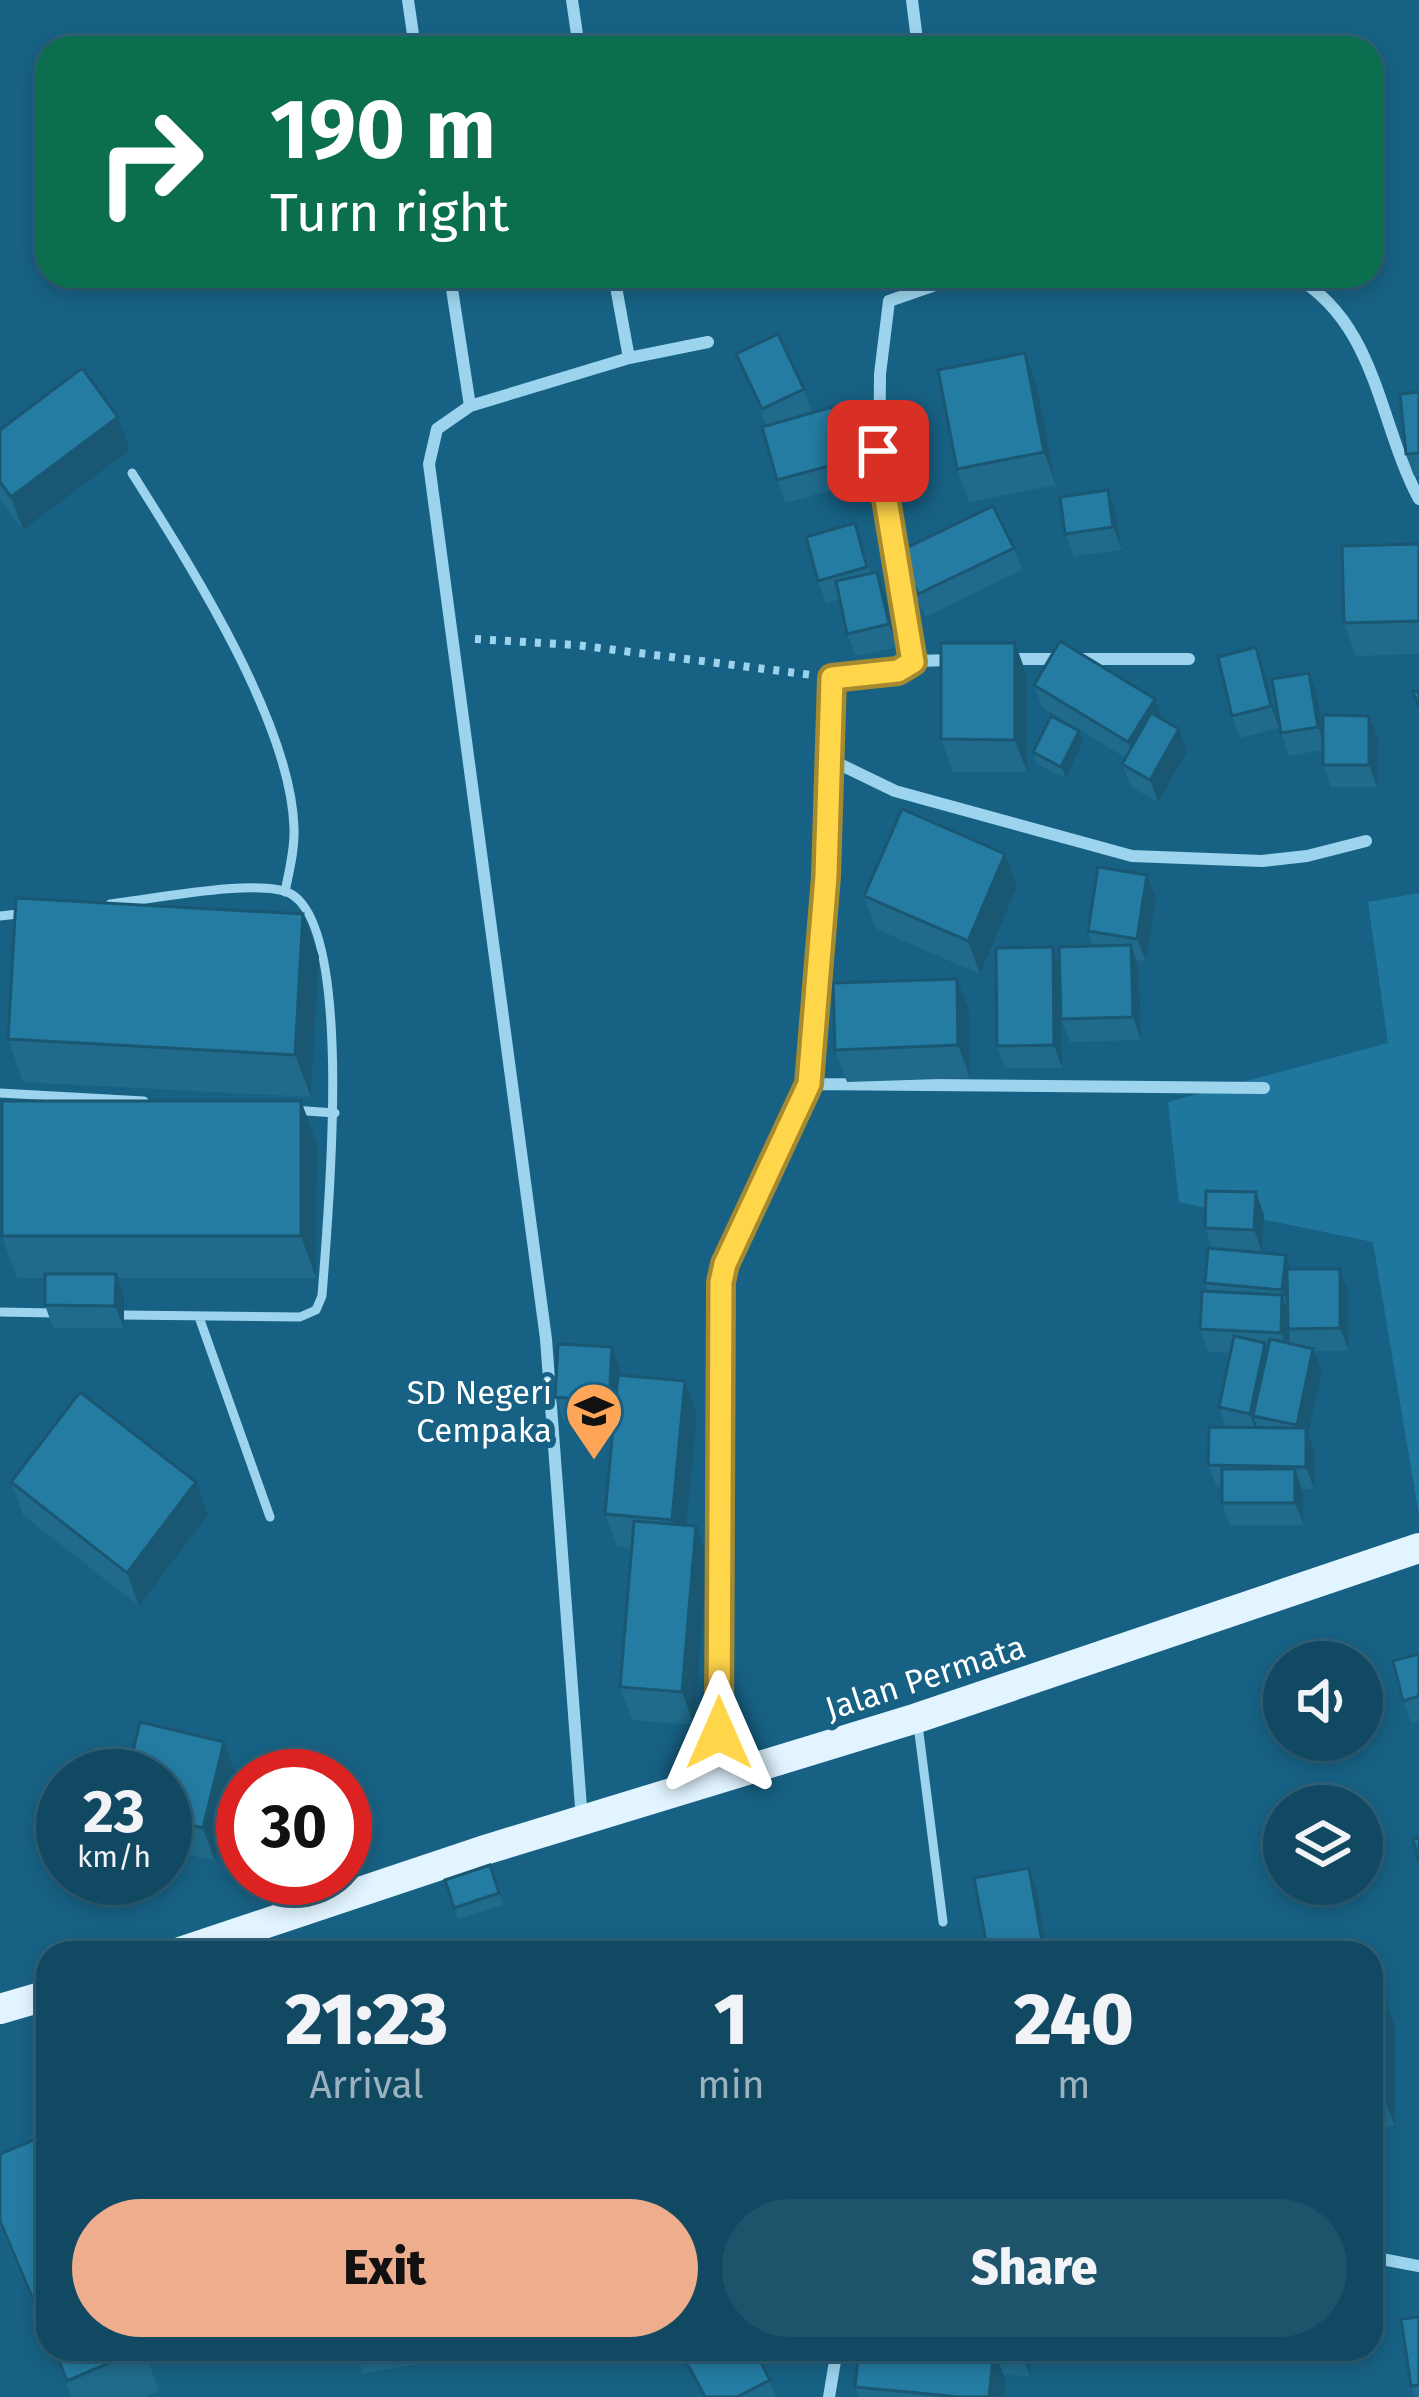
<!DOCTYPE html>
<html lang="en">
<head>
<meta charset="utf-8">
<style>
	body { margin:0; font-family:"Fira Sans",sans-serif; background:#1e536c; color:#f1f3f6; height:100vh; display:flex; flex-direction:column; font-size:45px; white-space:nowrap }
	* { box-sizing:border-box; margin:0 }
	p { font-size:39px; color:#9cb2be }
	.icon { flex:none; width:66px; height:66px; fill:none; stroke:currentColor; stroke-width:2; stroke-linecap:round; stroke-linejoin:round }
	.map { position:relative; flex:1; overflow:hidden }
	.drawer { position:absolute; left:36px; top:1941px; width:1347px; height:420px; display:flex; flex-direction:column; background:#114963; border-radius:36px; box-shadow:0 6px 18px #0003,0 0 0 3px #306178 }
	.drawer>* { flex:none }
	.hud { position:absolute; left:36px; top:36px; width:1347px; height:252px; border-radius:36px; box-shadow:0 6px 18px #0003,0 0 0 3px #306178; background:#0b6e4f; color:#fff; overflow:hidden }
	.buttons { position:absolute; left:1263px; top:1641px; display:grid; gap:24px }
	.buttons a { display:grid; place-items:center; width:120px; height:120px; border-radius:50%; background:#114963; box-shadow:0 6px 18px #0003,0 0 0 3px #306178; font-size:60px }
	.speed { position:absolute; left:36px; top:1749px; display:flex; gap:24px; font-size:60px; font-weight:700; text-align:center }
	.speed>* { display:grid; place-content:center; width:156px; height:156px; border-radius:50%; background:#114963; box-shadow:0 6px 18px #0003,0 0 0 3px #306178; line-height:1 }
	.speed small { font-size:30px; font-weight:400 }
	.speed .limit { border:18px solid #d22; background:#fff; color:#111 }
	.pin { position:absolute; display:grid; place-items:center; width:102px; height:102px; color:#fff; margin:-51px; border-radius:24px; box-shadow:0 6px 18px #0006 }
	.me { position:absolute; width:132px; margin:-66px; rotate:0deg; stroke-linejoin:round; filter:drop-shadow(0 0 9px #0008) }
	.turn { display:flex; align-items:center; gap:42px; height:252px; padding:0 36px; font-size:54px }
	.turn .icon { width:156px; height:156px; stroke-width:2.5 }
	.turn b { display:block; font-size:84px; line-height:102px }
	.eta { display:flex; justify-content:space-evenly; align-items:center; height:204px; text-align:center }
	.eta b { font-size:72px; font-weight:800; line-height:84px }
	.cta { display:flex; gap:24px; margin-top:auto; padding:24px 36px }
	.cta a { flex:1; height:138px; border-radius:72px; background:#eead8d; color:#111; font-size:48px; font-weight:800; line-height:138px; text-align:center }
	.cta a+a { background:#1e536c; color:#f1f3f6 }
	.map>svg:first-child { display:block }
</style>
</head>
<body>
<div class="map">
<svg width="1419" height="2397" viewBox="0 0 1419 2397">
	<rect width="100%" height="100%" fill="#176184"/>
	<path fill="#20779e" d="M1419 893V1515L1373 1242 1179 1202 1168 1102 1388 1043 1368 902Z"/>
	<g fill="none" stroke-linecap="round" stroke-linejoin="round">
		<path stroke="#9cd4ed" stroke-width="8" stroke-dasharray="6 9" stroke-linecap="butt" d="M475 639 576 645 812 675"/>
		<path stroke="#9cd4ed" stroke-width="9" d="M132 473C188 562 291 722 294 828 295 849 289 871 285 892
			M110 904C149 900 260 877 291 894 356 931 327 1226 322 1296L316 1310 300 1317 123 1315
			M0 916 27 913
			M0 1093 144 1101
			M293 1110 335 1113
			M0 1312 53 1313
			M199 1317 270 1517
			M918 1725 943 1922"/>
		<path stroke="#9cd4ed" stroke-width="12" d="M408 0 415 48
			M572 0 579 48
			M912 0 918 48
			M450 276 470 406
			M1294 276C1377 323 1378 422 1419 499
			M629 358 708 342
			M1004 659H1189
			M913 661 954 660
			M829 759 895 791 1132 856 1262 861 1307 856 1366 841
			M809 1084 1264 1088
			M719 1775 721 1283 725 1264 809 1084 826 876 832 678 899 671 913 661 879 476 880 374 889 301 961 276
			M582 1821 546 1339 429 464 437 429 470 406 629 358 614 276
			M1371 2257 1419 2266
			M829 2397 837 2349"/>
		<path stroke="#e1f4ff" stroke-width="30" d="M177 1953 488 1849 917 1718 1419 1548
			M0 2009 48 1995"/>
	</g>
	<path fill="#206b8c" d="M736 354 804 389 812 412 804 415 832 407 855 484 785 503 777 480 767 426Z
		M1037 386 1056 485 969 502 957 469Z
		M1419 392V476H1414L1406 454Z
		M118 417 130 450 23 530 0 499V430Z
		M1108 490 1116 513 1122 550 1074 556 1065 534Z
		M1419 544V654L1356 656 1344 623Z
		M863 545 871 573 877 572 885 594 897 647 856 656 847 634 840 599 826 603 818 581Z
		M1014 548 1022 570 926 617 906 575 898 552Z
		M1015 643 1027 676V772H953L941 739Z
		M1256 647 1264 670 1279 728 1240 738 1232 716Z
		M1034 685 1162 720 1187 752 1158 802 1131 787 1122 764 1126 758 1042 707Z
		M1317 695 1323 731 1369 716 1378 738 1377 787H1331L1323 765V750L1289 756 1281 733Z
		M1083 742 1066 778 1037 764 1033 752Z
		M1005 854 1017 887 980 974 876 929 864 896Z
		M1147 875 1156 898 1146 961 1137 960 1139 968 1141 1040 1070 1042 1062 1021V1068H1005L997 1046 1060 964 1093 946 1088 931Z
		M319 956 311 1097 23 1082 8 1039Z
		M969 1011 970 1078 847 1082 835 1050Z
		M301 1101 317 1144 316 1278H117L124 1297V1328H53L45 1305V1278H17L2 1236Z
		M1256 1192 1264 1215 1262 1252 1291 1269 1348 1291 1349 1351H1314L1322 1371 1308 1434 1315 1451 1314 1489H1303L1304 1525H1230L1222 1503V1487H1217L1208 1465 1226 1427 1219 1407 1230 1353 1208 1352 1200 1329 1208 1291 1205 1283 1212 1248 1205 1228Z
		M612 1347 621 1370 620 1375 685 1381 697 1414 687 1525 708 1559 694 1725 632 1720 620 1687 632 1548 617 1547 605 1514 614 1423 563 1420 555 1397Z
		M11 1482 208 1515 139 1606 23 1515Z
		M1419 1654V1721L1411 1723 1403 1701Z
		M236 1775 215 1861 165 1849V1776Z
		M490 1865 503 1905 458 1919 445 1880Z
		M974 1878 1037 1890 1048 1953H988Z
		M1371 2003H1386L1395 2025V2126H1371Z
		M48 2134V2341L0 2226V2154Z
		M1419 2317V2397H1415L1411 2386Z
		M51 2349H144L159 2391 144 2397H72Z
		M354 2349H415L418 2364 363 2374Z
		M714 2349H784L783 2356 756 2354 776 2397H702L687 2363Z
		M859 2349H1032L1030 2376 1003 2375 1006 2382 1004 2397H859L855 2387Z"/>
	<path fill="#1a5772" d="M1025 353 1037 386 1056 485 1044 452Z
		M832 407 840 430 855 484 847 461Z
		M118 417 130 450 23 530 11 497Z
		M1108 490 1116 513 1122 550 1113 527Z
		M877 572 885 594 897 647 889 624Z
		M1015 643 1027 676V772L1015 740Z
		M1256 647 1264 670 1279 728 1271 706Z
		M1309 673 1317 695 1326 749 1318 727Z
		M1155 699 1163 722 1136 765 1128 742Z
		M1369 716 1378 738 1377 787 1369 765Z
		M1179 729 1187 752 1158 802 1150 780Z
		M1079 731 1083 742 1066 778 1061 767Z
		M1005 854 1017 887 980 974 968 941Z
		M1147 875 1156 898 1146 961 1137 939Z
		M303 914 319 956 311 1097 295 1055Z
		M1131 945 1139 968 1141 1040 1133 1017Z
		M1053 947 1061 970 1062 1068 1054 1045Z
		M957 979 969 1011 970 1078 958 1045Z
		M301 1101 317 1144 316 1278 301 1236Z
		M1256 1192 1264 1215 1262 1252 1254 1230Z
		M1286 1255 1294 1277 1291 1312 1282 1290Z
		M1340 1269 1348 1291 1349 1351 1340 1328Z
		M116 1274 124 1297V1328L115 1306Z
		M1282 1295 1290 1317 1288 1329 1290 1333 1289 1356 1281 1333Z
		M1265 1343 1273 1366 1253 1416 1259 1431 1258 1436 1250 1414Z
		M612 1347 621 1370 617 1423 609 1401Z
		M1313 1349 1322 1371 1308 1434 1315 1451 1314 1489 1306 1467 1305 1448 1297 1425Z
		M685 1381 697 1414 684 1553 672 1520Z
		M1295 1469 1303 1492 1304 1525 1295 1503Z
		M196 1482 208 1515 139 1606 127 1573Z
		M696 1526 708 1559 694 1725 682 1692Z
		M224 1742 236 1775 215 1861 203 1828Z
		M1029 1868 1037 1890 1048 1953H1046L1042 1942Z
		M1386 2003 1395 2025V2126L1386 2104Z
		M994 2349 1006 2382 1004 2397H989Z
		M1022 2349H1032L1030 2376 1022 2354Z"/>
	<path fill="#257ca3" stroke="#1a5772" stroke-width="3" d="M778 334 804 389 762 409 736 354Z
		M1025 353 1044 452 957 469 938 370Z
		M82 368 118 417 11 497 0 482V430Z
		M1419 392V453L1406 454 1400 394Z
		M832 407 847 461 777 480 762 427Z
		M1108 490 1113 527 1065 534 1060 497Z
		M993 506 1014 548 918 594 898 552Z
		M855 523 867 567 818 581 806 537Z
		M1419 544V621L1344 623 1342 546Z
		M877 572 889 624 847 634 836 581Z
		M1060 641 1155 699 1128 742 1034 685Z
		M941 643H1015V740L941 739Z
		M1256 647 1271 706 1232 716 1218 657Z
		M1309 673 1318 727 1281 733 1272 679Z
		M1419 690V707L1413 692Z
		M1151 713 1179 729 1150 780 1122 764Z
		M1323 715 1369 716V765H1323Z
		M1051 716 1079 731 1061 767 1033 752Z
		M902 809 1005 854 968 941 864 896Z
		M1098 867 1147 875 1137 939 1088 931Z
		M16 898 303 914 295 1055 8 1039Z
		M1131 945 1133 1017 1061 1019 1059 947Z
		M1053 947 1054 1045 997 1046 996 948Z
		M957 979 958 1045 835 1050 833 983Z
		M2 1101H301V1236H2Z
		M1206 1191 1256 1192 1254 1230 1205 1228Z
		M1208 1248 1286 1255 1282 1290 1205 1283Z
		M1287 1269H1340V1328L1288 1329Z
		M45 1274H116L115 1306 45 1305Z
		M1202 1291 1282 1295 1281 1333 1200 1329Z
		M1234 1336 1265 1343 1250 1414 1219 1407Z
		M1270 1339 1313 1349 1297 1425 1253 1416Z
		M558 1344 612 1347 609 1401 555 1397Z
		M618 1375 685 1381 672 1520 605 1514Z
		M80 1392 196 1482 127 1573 11 1482Z
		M1209 1427 1306 1428V1467L1208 1465Z
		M1222 1469H1295V1503H1222Z
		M634 1521 696 1526 682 1692 620 1687Z
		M1419 1654V1696L1403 1701 1393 1661Z
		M140 1722 224 1742 203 1828 165 1819V1776H127Z
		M1419 1837V1862L1413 1839Z
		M490 1865 499 1893 454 1908 445 1880Z
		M1029 1868 1042 1942 988 1952 974 1878Z
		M1371 2003H1386V2104H1371Z
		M48 2134V2335L0 2221V2154Z
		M1419 2317V2385L1411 2386 1401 2319Z
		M54 2349H142L67 2381Z
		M713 2349H754L770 2380 737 2397H705L687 2363Z
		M859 2349H994L989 2397H960L855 2387Z
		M994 2349H1022V2354L993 2352Z"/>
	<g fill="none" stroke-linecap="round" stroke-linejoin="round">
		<defs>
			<path id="route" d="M719 1733 721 1282 725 1264 809 1084 826 876 832 678 898 671 913 662 878 451"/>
		</defs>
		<use href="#route" stroke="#a68a30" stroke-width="30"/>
		<use href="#route" stroke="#ffd54a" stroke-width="21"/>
	</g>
	<defs>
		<symbol id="school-pin" viewBox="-11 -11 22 30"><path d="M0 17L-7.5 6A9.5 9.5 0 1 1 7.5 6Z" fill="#ffa557" stroke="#176184"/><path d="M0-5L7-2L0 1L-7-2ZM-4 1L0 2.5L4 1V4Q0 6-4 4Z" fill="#111"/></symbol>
	</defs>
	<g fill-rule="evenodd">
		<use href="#school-pin" x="561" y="1378" width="66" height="90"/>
	</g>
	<g text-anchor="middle" stroke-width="12" stroke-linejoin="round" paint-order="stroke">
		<g font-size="33" fill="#fff" stroke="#176184" text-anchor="end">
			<text x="552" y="1404">SD Negeri<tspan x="552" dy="38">Cempaka</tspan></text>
		</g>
		<g font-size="33" fill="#fff" stroke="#176184">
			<text transform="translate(925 1677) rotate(-18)" y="12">Jalan Permata</text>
		</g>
	</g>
</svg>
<div class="buttons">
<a><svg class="icon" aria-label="sound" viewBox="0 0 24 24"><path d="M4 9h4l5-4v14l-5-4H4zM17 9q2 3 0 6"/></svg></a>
<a><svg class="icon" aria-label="layers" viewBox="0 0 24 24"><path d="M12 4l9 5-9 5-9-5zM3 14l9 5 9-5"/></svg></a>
</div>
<div class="speed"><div>23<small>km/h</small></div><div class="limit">30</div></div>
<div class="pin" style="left:878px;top:451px;background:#d93025"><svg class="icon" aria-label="arrive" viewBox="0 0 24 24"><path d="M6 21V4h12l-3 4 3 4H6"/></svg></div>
<svg class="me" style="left:719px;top:1733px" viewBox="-20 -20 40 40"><path d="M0-17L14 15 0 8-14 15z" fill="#ffd54a" stroke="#fff" stroke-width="4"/></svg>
<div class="hud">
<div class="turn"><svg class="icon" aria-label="right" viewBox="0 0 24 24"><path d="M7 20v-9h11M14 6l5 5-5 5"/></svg><div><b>190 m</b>Turn right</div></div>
</div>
<section class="drawer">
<div class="eta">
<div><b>21:23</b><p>Arrival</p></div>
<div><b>1</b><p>min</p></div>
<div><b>240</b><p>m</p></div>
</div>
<div class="cta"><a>Exit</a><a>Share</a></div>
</section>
</div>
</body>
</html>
